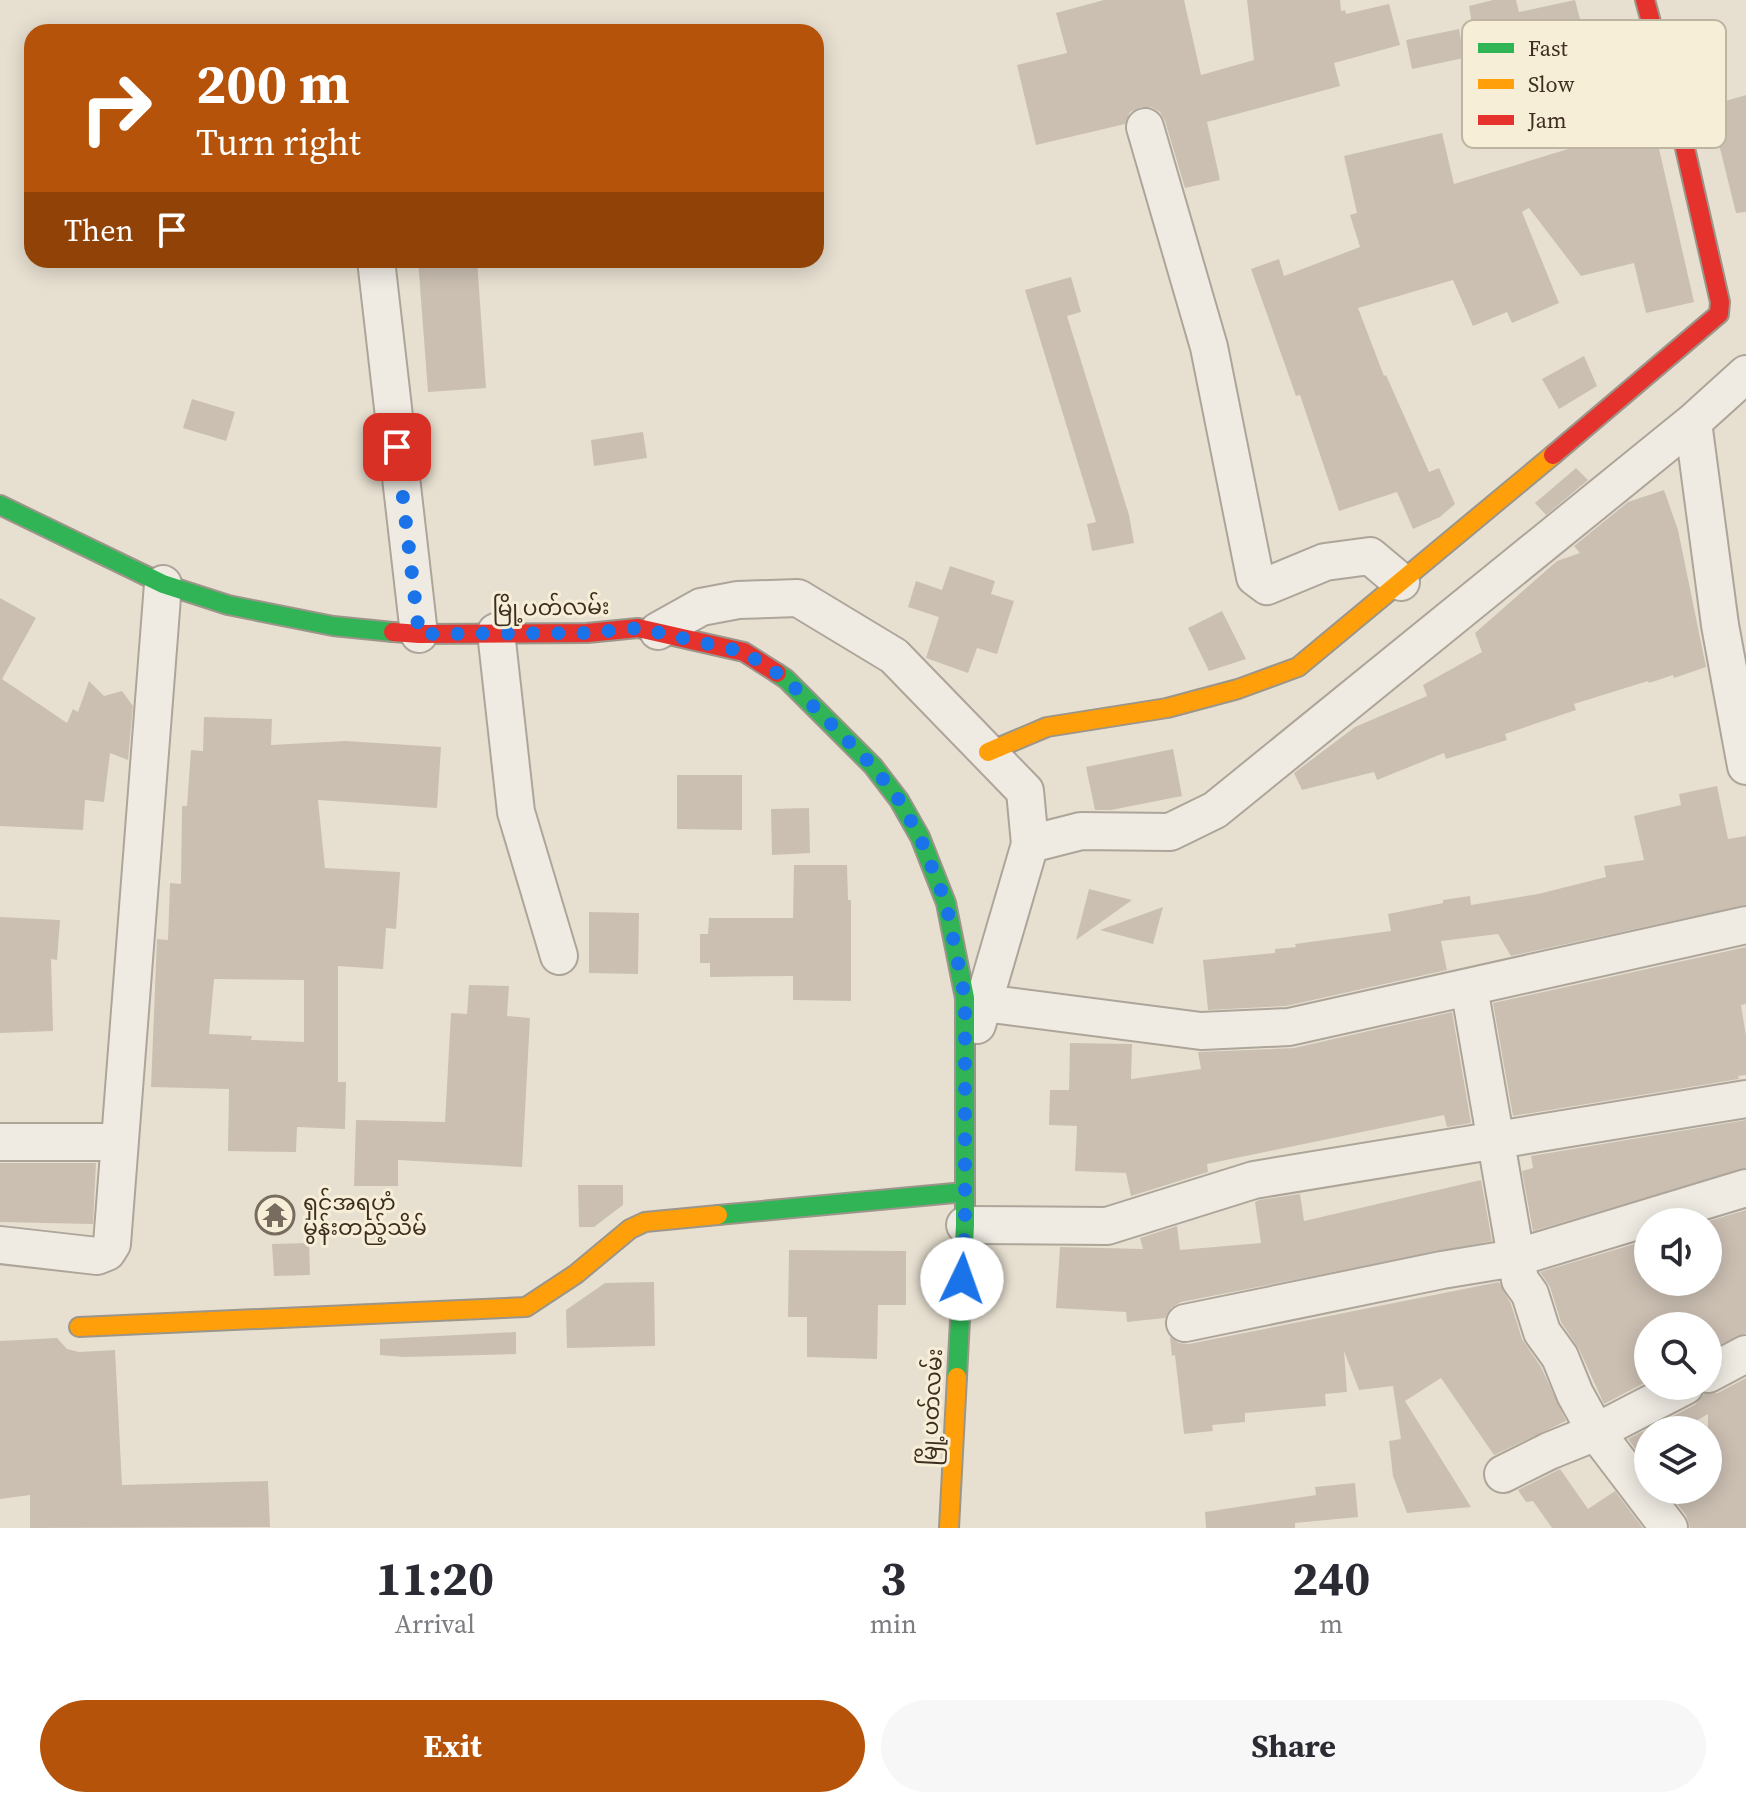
<!DOCTYPE html>
<html lang="en">
<head>
<meta charset="utf-8">
<style>
	body { margin:0; font-family:"Source Serif 4","Noto Sans Myanmar",serif; background:#f7f7f7; color:#2b2b33; height:100vh; display:flex; flex-direction:column; font-size:30px; white-space:nowrap }
	* { box-sizing:border-box; margin:0 }
	p { font-size:26px; color:#7c7c81 }
	.icon { flex:none; width:44px; height:44px; fill:none; stroke:currentColor; stroke-width:2; stroke-linecap:round; stroke-linejoin:round }
	.map { position:relative; height:1528px; overflow:hidden }
	.details { display:flex; flex-direction:column; background:#fff; flex:1 }
	.details>* { flex:none }
	.banner { position:absolute; left:24px; top:24px; width:800px; height:244px; border-radius:24px; box-shadow:0 4px 20px #0003; background:#b45309; color:#fff; overflow:hidden }
	.buttons { position:absolute; left:1634px; top:1208px; display:grid; gap:16px }
	.buttons a { display:grid; place-items:center; width:88px; height:88px; border-radius:50%; background:#fff; box-shadow:0 4px 20px #0003; font-size:40px }
	.pin { position:absolute; display:grid; place-items:center; width:68px; height:68px; color:#fff; margin:-34px; border-radius:16px; box-shadow:0 4px 12px #0006 }
	.me { position:absolute; width:88px; margin:-44px; rotate:3deg; stroke-linejoin:round; filter:drop-shadow(0 0 6px #0008) }
	.turn { display:flex; align-items:center; gap:28px; height:168px; padding:0 40px; font-size:36px }
	.turn .icon { width:104px; height:104px; stroke-width:2.5 }
	.turn b { display:block; font-size:56px; line-height:68px }
	.then { display:flex; align-items:center; height:76px; padding:0 40px; background:#0003; gap:16px; font-size:30px }
	.eta { display:flex; justify-content:space-evenly; align-items:center; height:136px; text-align:center }
	.eta b { font-size:48px; font-weight:700; line-height:56px }
	.button { display:flex; gap:16px; margin-top:auto; padding:16px 40px }
	.button a { flex:1; height:92px; border-radius:48px; background:#b45309; color:#fff; font-size:32px; font-weight:700; line-height:92px; text-align:center }
	.button a+a { background:#f7f7f7; color:#2b2b33 }
	.map>svg:first-child { display:block }
</style>
</head>
<body>
<div class="map">
<svg width="1746" height="1528" viewBox="0 0 1746 1528">
	<rect width="100%" height="100%" fill="#e7e0d1"/>
	<path fill="#cbbfb2" fill-rule="evenodd" d="M1104 0H1184L1201 75 1254 60 1247 0H1340L1341 11 1345 10 1346 14 1389 4 1400 45 1334 63 1340 86 1207 122 1220 180 1185 188 1165 121 1160 112 1151 107H1140L1130 112 1125 124 1036 145 1017 65 1067 53 1056 13Z
		M1493 0H1516L1519 12 1575 0 1585 38 1615 34 1623 93 1544 103 1536 35 1476 48 1469 6Z
		M1459 29 1464 58 1412 69 1406 40Z
		M1746 95V212L1736 213 1711 112 1714 111 1712 105Z
		M1627 131 1628 139 1655 131 1694 302 1646 313 1634 263 1581 276 1529 208 1522 212 1559 303 1512 323 1507 312 1473 326 1453 280 1358 308 1384 376 1386 375 1429 472 1439 468 1455 504 1440 517 1413 529 1397 492 1339 511 1300 395 1296 396 1251 269 1279 259 1284 276 1360 247 1350 215 1357 213 1344 156 1442 133 1454 184Z
		M418 260H477L486 388 428 392Z
		M1071 277 1081 312 1067 316 1129 515 1134 543 1092 551 1087 524 1096 522 1025 290Z
		M1584 356 1597 386 1559 409 1542 379Z
		M192 399 235 412 226 441 183 428Z
		M643 432 647 458 594 466 591 440Z
		M1576 468 1588 480 1546 515 1535 503Z
		M1664 490 1678 530 1706 667 1674 678 1673 675 1649 683 1648 681 1574 704 1576 710 1505 734 1507 740 1446 759 1444 753 1377 780 1374 772 1302 790 1294 773 1355 727 1427 696 1423 685 1482 652 1475 633 1557 561 1580 553 1574 546 1628 502Z
		M950 566 995 581 991 594 1014 601 997 654 977 648 968 673 926 658 939 617 908 607 916 581 942 590Z
		M0 598 36 618 2 679 67 723 73 709 78 712 89 681 104 696 122 691 133 706 128 760 110 753 104 802 85 800 83 830 0 826Z
		M1222 611 1246 659 1209 671 1188 628Z
		M204 717 272 719 271 745 345 741 441 747 437 808 318 800 325 868 400 872 396 929 386 928 383 969 338 966V1082H346L345 1129 297 1127 296 1152 228 1151 229 1089 151 1087 157 939 168 940 170 883 181 884 182 806H187L191 750 203 751ZM214 979 304 980V1042L251 1040 252 1036 209 1034Z
		M1173 749 1182 796 1111 810H1095L1086 767Z
		M677 775H742V830L677 829Z
		M1717 786 1728 839 1746 836V905L1511 956 1498 934 1441 941 1447 970 1286 1006 1208 1010 1203 960 1275 953V949L1296 947 1295 944 1391 931 1388 914 1443 903V900L1470 896 1471 905 1538 894 1606 877 1604 866 1644 860 1634 816 1681 805 1679 794Z
		M809 808 810 853 772 855 771 809Z
		M794 865H847L848 900H851V1001L793 1000V976L710 977V963H700V934H708L709 918H793Z
		M1089 889 1132 900 1076 940Z
		M1163 907 1153 944 1100 930Z
		M589 912 639 913 638 974 589 973Z
		M0 917 60 920 57 960 51 959 53 1031 0 1033Z
		M1746 947V1004L1741 1005 1746 1036V1075L1738 1076 1739 1079 1513 1116 1493 1003Z
		M469 985 509 986 507 1016 530 1018 522 1167 398 1160V1186H354L356 1120 445 1122 451 1013 467 1014Z
		M1452 1012 1471 1123 1447 1127 1444 1115 1207 1164 1208 1172 1131 1196 1126 1173 1075 1171 1077 1126 1049 1125 1050 1090H1069L1070 1043 1132 1044 1131 1079 1201 1069 1198 1052 1294 1048Z
		M1746 1120V1168L1533 1231 1522 1171 1533 1168 1531 1156Z
		M0 1163H96L93 1224 0 1222Z
		M1481 1180 1492 1241 1181 1302 1171 1308 1165 1318 1127 1322 1126 1312 1056 1308 1060 1247 1143 1249 1140 1238 1177 1226 1180 1250 1261 1243 1255 1202 1259 1200 1300 1194 1304 1221Z
		M578 1185H623V1205L594 1227H579Z
		M1746 1210V1333L1708 1350V1326H1648V1381L1604 1404 1579 1349 1561 1322 1550 1287 1540 1272 1648 1240V1282H1708L1706 1222Z
		M309 1243 310 1275 274 1276 272 1244Z
		M789 1250 906 1251V1305H878L877 1359 807 1357V1317H788Z
		M654 1282 655 1346 567 1348 566 1310 605 1283Z
		M1499 1282 1511 1304 1522 1339 1541 1367 1566 1421 1494 1455 1441 1378 1405 1401 1471 1507 1407 1513 1393 1476 1389 1441 1401 1439 1393 1386 1359 1390 1344 1351 1347 1392 1325 1394 1326 1406 1245 1413V1422L1212 1425 1213 1431 1184 1434 1175 1355 1172 1356 1170 1337 1179 1343 1189 1344Z
		M516 1332V1354L404 1357 380 1355V1339Z
		M57 1338 67 1349 79 1352 115 1350 122 1485 268 1481 270 1527 30 1528V1495L0 1499V1341Z
		M1746 1378V1528H1690L1686 1515 1666 1490H1708V1414L1680 1430H1648V1466L1628 1439 1695 1405 1704 1394 1718 1393Z
		M1560 1469 1588 1509 1615 1491 1643 1528H1552L1533 1501 1526 1502 1518 1490Z
		M1355 1483 1358 1517 1295 1523V1528H1206L1205 1512 1316 1495 1315 1487Z"/>
	<g fill="none" stroke-linecap="round" stroke-linejoin="round">
		<defs>
			<path id="street" d="M1145 127 1209 347 1255 577 1267 586 1325 562 1370 556 1401 582
				M376 260 419 634
				M1693 422 1720 625 1746 766
				M658 631 701 607 738 600 798 598 894 656 1025 791 1030 844 977 1025
				M496 632 516 812 559 956
				M1030 844 1081 831 1170 832 1215 810 1693 422 1746 374
				M1469 987 1520 1280 1530 1294 1542 1332 1560 1357 1575 1394 1596 1432 1669 1528
				M984 1003 1201 1031 1289 1027 1746 925
				M0 1142H119
				M965 1225 1107 1226 1254 1180 1746 1099
				M0 1245 97 1256 107 1252 112 1244 163 584
				M1185 1323 1442 1270 1515 1258 1746 1188
				M1708 1374 1746 1354
				M1503 1474 1549 1451 1596 1432 1685 1386"/>
			<path id="fast" d="M0 505 163 584 228 605 333 626 393 632
				M777 673 786 679 873 766 899 800 920 837 946 903 965 998V1225L957 1377
				M718 1215 965 1192"/>
			<path id="slow" d="M988 752 1047 727 1167 708 1238 689 1298 667 1553 455
				M79 1327 526 1307 576 1274 630 1229 645 1222 718 1215
				M949 1528 957 1377"/>
			<path id="jam" d="M1553 455 1719 314 1720 302 1685 148 1645 0
				M393 632 419 634 587 633 638 628 744 652 777 673"/>
		</defs>
		<use href="#street" stroke="#ada599" stroke-width="40"/>
		<use href="#fast" stroke="#9c958a" stroke-width="22"/>
		<use href="#slow" stroke="#9c958a" stroke-width="22"/>
		<use href="#jam" stroke="#9c958a" stroke-width="22"/>
		<use href="#street" stroke="#efebe3" stroke-width="36"/>
		<use href="#fast" stroke="#30b455" stroke-width="18"/>
		<use href="#slow" stroke="#ff9f0a" stroke-width="18"/>
		<use href="#jam" stroke="#e5322d" stroke-width="18"/>
	</g>
	<g fill="none" stroke-linecap="round" stroke-linejoin="round">
		<path stroke="#1a73e8" stroke-width="14" stroke-dasharray="0 25.2" d="M397 447 419 634 587 633 638 628 744 652 786 679 873 766 899 800 920 837 946 903 965 998V1225L962 1279"/>
	</g>
	<defs>
		<symbol id="temple-ring" viewBox="-11 -11 22 22"><circle r="9.5" fill="#f7eed8" stroke="#786c5e" stroke-width="1.5"/><path d="M0-6L5-2H3V0L6.5 2.5H4V6H1.5V3h-3V6H-4V2.5H-6.5L-3 0V-2H-5Z" fill="#786c5e"/></symbol>
	</defs>
	<g fill-rule="evenodd">
		<use href="#temple-ring" x="253" y="1193" width="44" height="44"/>
	</g>
	<g text-anchor="middle" stroke-width="6" stroke-linejoin="round" paint-order="stroke">
		<g font-size="22" fill="#3d2e20" stroke="#f7eed8">
			<text transform="translate(551 607) rotate(-1)" y="8">မြို့ပတ်လမ်း</text>
			<text transform="translate(931 1407) rotate(-87)" y="8">မြို့ပတ်လမ်း</text>
		</g>
		<g font-size="22" fill="#3d2e20" stroke="#f7eed8" text-anchor="start">
			<text x="303" y="1210">ရှင်အရဟံ<tspan x="303" dy="25">မွန်းတည့်သိမ်</tspan></text>
		</g>
	</g>
	<rect x="1462" y="20" width="264" height="128" rx="12" fill="#f7eed8" stroke="#bfb4a1" stroke-width="2"/>
	<rect x="1478" y="43" width="36" height="10" fill="#30b455"/>
	<rect x="1478" y="79" width="36" height="10" fill="#ff9f0a"/>
	<rect x="1478" y="115" width="36" height="10" fill="#e5322d"/>
	<g font-size="22" fill="#3d2e20">
		<text x="1528" y="56">Fast</text>
		<text x="1528" y="92">Slow</text>
		<text x="1528" y="128">Jam</text>
	</g>
</svg>
<div class="buttons">
<a><svg class="icon" aria-label="sound" viewBox="0 0 24 24"><path d="M4 9h4l5-4v14l-5-4H4zM17 9q2 3 0 6"/></svg></a>
<a><svg class="icon" aria-label="search" viewBox="0 0 24 24"><circle cx="10" cy="10" r="6"/><path d="M15 15l6 6"/></svg></a>
<a><svg class="icon" aria-label="layers" viewBox="0 0 24 24"><path d="M12 4l9 5-9 5-9-5zM3 14l9 5 9-5"/></svg></a>
</div>
<div class="pin" style="left:397px;top:447px;background:#d93025"><svg class="icon" aria-label="arrive" viewBox="0 0 24 24"><path d="M6 21V4h12l-3 4 3 4H6"/></svg></div>
<svg class="me" style="left:962px;top:1279px" viewBox="-20 -20 40 40"><circle r="19" fill="#fff"/><path d="M0-13L10 11 0 6-10 11z" fill="#1a73e8"/></svg>
<div class="banner">
<div class="turn"><svg class="icon" aria-label="right" viewBox="0 0 24 24"><path d="M7 20v-9h11M14 6l5 5-5 5"/></svg><div><b>200 m</b>Turn right</div></div>
<div class="then">Then<svg class="icon" aria-label="arrive" viewBox="0 0 24 24"><path d="M6 21V4h12l-3 4 3 4H6"/></svg></div>
</div>
</div>
<section class="details">
<div class="eta">
<div><b>11:20</b><p>Arrival</p></div>
<div><b>3</b><p>min</p></div>
<div><b>240</b><p>m</p></div>
</div>
<div class="button"><a>Exit</a><a>Share</a></div>
</section>
</body>
</html>
